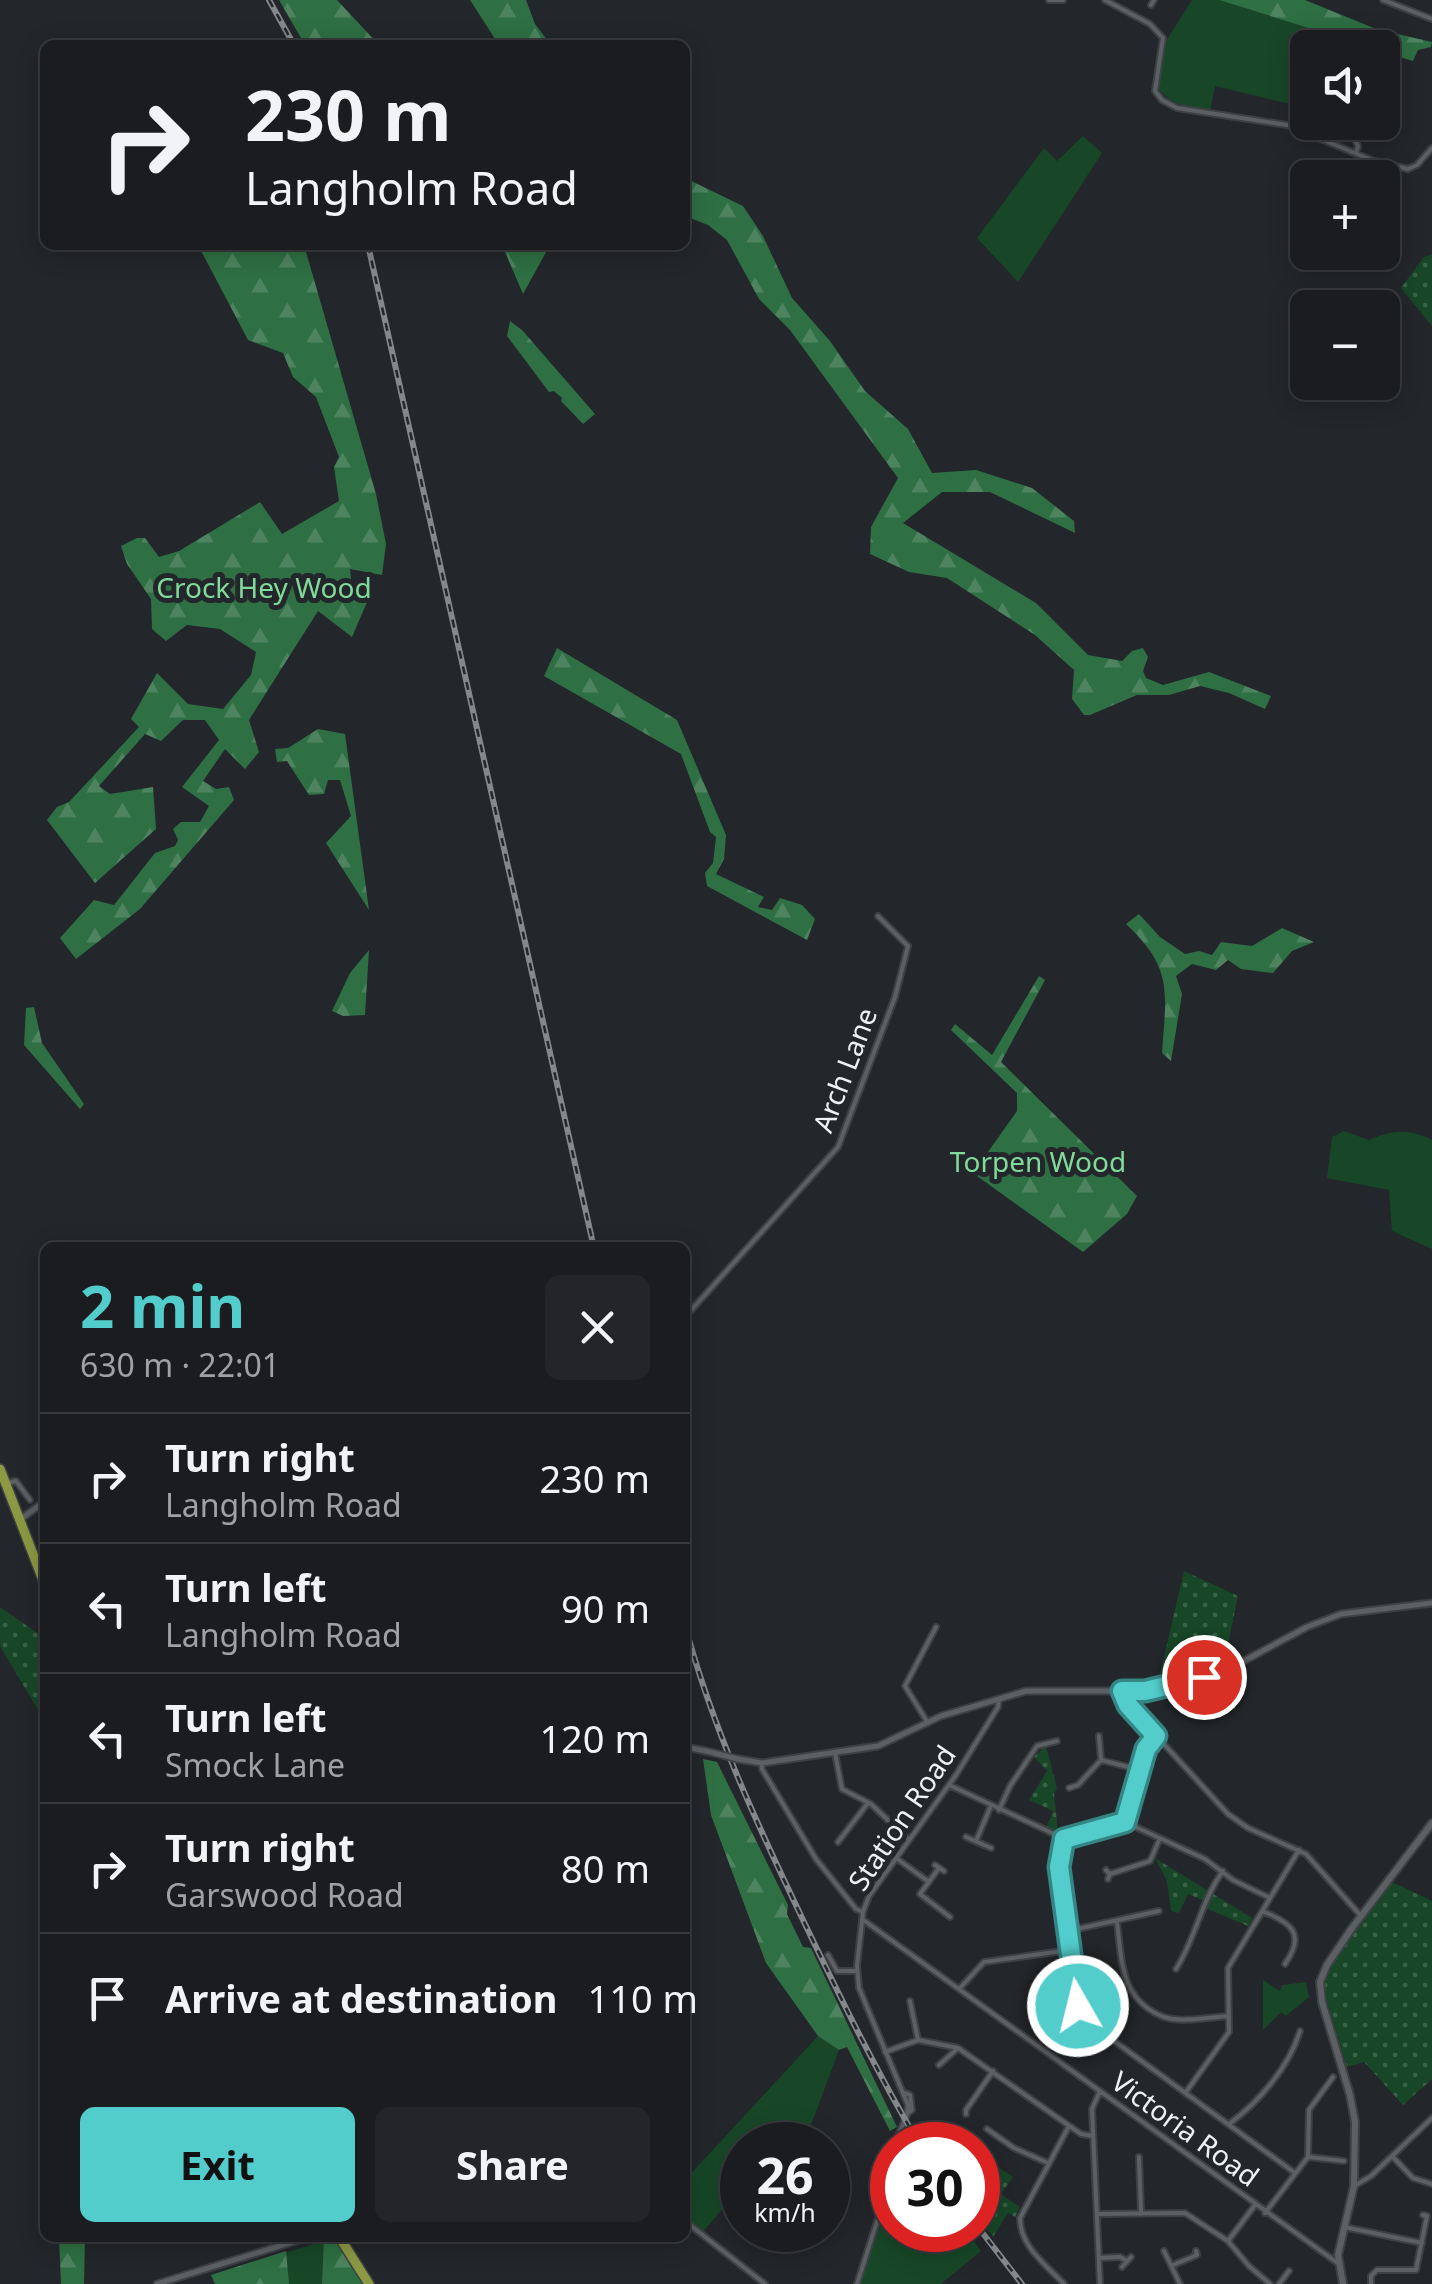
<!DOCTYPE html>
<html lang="en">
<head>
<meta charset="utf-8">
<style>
	body { margin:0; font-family:"Noto Sans",sans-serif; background:#232529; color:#f1f3f6; height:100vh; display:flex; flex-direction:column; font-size:38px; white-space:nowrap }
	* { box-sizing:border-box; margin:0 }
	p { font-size:32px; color:#9fa1a5 }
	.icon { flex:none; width:55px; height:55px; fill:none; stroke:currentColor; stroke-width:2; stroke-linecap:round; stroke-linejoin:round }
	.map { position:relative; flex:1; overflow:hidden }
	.details { position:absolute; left:40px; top:1242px; width:650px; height:1000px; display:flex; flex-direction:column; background:#1a1c20; border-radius:15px; box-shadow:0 5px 25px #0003,0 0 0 2px #383a3e }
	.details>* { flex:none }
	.hud { position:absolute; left:40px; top:40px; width:650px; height:210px; border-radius:15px; box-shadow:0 5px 25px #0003,0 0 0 2px #383a3e; background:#1a1c20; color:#f1f3f6; overflow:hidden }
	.buttons { position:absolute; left:1290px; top:30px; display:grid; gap:20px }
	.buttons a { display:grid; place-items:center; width:110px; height:110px; border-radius:15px; background:#1a1c20; box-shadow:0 5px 25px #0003,0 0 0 2px #383a3e; font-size:50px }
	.speed { position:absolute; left:720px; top:2122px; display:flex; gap:20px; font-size:50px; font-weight:700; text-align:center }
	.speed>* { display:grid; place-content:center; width:130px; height:130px; border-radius:50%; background:#1a1c20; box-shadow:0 5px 25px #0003,0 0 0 2px #383a3e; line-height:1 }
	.speed small { font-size:25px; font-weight:400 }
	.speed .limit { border:15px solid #d22; background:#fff; color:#111 }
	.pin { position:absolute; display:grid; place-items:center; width:85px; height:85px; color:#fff; margin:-42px; border:5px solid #fff; border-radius:50%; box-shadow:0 2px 10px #0007 }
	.me { position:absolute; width:110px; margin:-55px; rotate:352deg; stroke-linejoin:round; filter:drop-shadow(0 0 8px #0008) }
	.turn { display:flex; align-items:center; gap:35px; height:210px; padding:0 40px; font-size:45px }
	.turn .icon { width:130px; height:130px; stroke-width:2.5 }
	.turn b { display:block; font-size:70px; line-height:85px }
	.round { display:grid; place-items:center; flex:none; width:105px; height:105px; border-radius:15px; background:#232529 }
	.summary { display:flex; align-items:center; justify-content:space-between; height:170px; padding:0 40px }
	h1 { font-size:60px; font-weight:700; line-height:75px; color:#52cdcc }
	.button { display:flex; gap:20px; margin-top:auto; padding:20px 40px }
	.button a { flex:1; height:115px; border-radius:15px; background:#52cdcc; color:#111; font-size:40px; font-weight:700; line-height:115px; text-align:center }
	.button a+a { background:#232529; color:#f1f3f6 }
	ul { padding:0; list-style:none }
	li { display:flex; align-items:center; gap:30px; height:130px; padding:0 40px; border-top:2px solid #383a3e }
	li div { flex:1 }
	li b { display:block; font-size:38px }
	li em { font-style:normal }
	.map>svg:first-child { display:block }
</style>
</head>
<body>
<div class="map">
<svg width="1432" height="2284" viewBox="0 0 1432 2284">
	<defs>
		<pattern id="forest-firs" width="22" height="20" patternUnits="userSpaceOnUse" patternTransform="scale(2.5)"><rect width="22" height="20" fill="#2e6f43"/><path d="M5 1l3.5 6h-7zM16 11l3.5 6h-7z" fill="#4d845f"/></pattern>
		<pattern id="park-dots" width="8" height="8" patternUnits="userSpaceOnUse" patternTransform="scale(2.5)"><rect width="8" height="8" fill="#174727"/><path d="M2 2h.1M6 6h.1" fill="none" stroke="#396247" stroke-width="1.8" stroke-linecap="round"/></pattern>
	</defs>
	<rect width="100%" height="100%" fill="#23262a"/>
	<path fill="#174727" d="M1192 0H1219L1340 38 1337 47 1308 48 1307 108 1215 86 1210 111C1189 107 1172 106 1158 88L1166 41Z
		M1083 136 1102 153 1018 282 977 238 1044 148 1057 161Z
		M1344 1131 1369 1140C1391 1130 1410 1128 1432 1140V1249L1392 1231 1389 1190 1327 1178 1332 1137Z
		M1263 1980 1280 1991 1282 1985 1306 1982 1309 1997 1286 2016 1281 2012 1263 2030Z
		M818 2036 839 2050 807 2136 790 2132 778 2145H742V2186L702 2233 685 2221V2180Z
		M892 2169V2230H966L981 2251 941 2284H859L882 2221Z
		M334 2238 364 2284H215L211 2275Z"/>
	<path fill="url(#forest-firs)" d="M279 0H337L379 45H305Z
		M470 0H526L535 24 551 45H499Z
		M1219 0H1305L1376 29 1432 42 1431 47 1418 50 1413 61 1383 52 1382 48 1369 47Z
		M685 178 743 206 763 236 792 298 830 341 865 391 908 429 932 473 976 470 1032 488 1074 521 1075 533 990 492H942L903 523 1036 603 1088 655 1122 661 1132 651 1143 648 1148 657 1143 671 1146 678 1163 685 1209 672 1271 696 1265 709 1229 693 1200 686 1169 695H1137L1090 715H1084L1072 699 1074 670 1035 635 947 578 909 572 870 554 871 527 898 478 790 330 759 299 727 240 708 225 685 216Z
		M198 245H304L376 494 386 544 382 575 350 569 352 588 371 593 352 637 318 611 249 720 259 752 245 769 225 749 203 781 216 789 229 787 234 800 140 909 76 959 60 938 94 900 114 905 155 853 175 846 178 840 173 829 181 822H200L209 806 182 787 219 740 205 720H183L161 741 145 734 99 786 110 794 153 787 156 829 95 883 47 820 57 807 69 802 139 727 131 719 157 673 188 704 223 709 251 675 256 652 220 629 187 625 166 641 152 629 151 599 127 564 121 546 137 538H145L159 557 179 551 260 502 282 534 339 501 334 467 339 457 316 397 293 377 283 353 248 340Z
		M502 245H550L523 294Z
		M510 321 522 330 595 414 583 424 561 401 562 398 554 391 549 392 507 336Z
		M557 648 677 720 726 835 724 859 716 874 764 897 758 907 772 910 780 898 802 905 815 919 807 940 707 886 705 873 713 863 716 837 710 832 681 754 544 676Z
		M318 729 345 734 369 910 326 843 351 816 340 780H328L324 794 309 795 287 761 277 762 275 749 288 748Z
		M1139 914 1160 937 1185 954 1199 951 1212 955 1221 942 1252 946 1282 928 1314 942 1292 951 1273 973 1241 969 1228 960 1216 970 1192 964 1176 976 1182 994 1171 1061 1162 1053C1166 992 1174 969 1126 924Z
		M369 950 365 1015 343 1016 332 1011 350 973Z
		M1039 976 1045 980 1001 1062 1137 1196 1127 1214 1083 1252 977 1176 978 1166 1017 1111V1093L951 1030 955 1024 992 1055Z
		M34 1007 42 1043 84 1104 80 1109 24 1045 26 1008Z
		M703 1759 717 1762 788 1905 787 1914 803 1947 811 1948 897 2127 890 2131 847 2047 839 2050 818 2036 766 1963 711 1815Z
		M59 2238H85L84 2284H61Z
		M337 2238 364 2284H322L324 2240Z
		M286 2251 289 2284H215L211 2275Z"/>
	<path fill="url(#park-dots)" d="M1432 254V326L1401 288 1423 258Z
		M1184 1571 1238 1596 1223 1668 1157 1687Z
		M0 1607 36 1632 45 1644V1706L38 1710 0 1646Z
		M1046 1746 1057 1789 1054 1793 1058 1833 1046 1829 1053 1811 1029 1800 1047 1771 1034 1757Z
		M1155 1858 1252 1918 1248 1926 1203 1907 1205 1901 1188 1894 1179 1913 1171 1911 1167 1881Z
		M1390 1881 1432 1901V2079L1403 2105 1364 2062 1347 2067 1324 1991 1327 1971Z
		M978 2154 1013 2177 1001 2194 1020 2207 1015 2217 1008 2213 993 2237 978 2219Z"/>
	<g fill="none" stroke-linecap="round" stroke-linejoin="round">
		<defs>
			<path id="minor" d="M1049 0H1063
				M1105 0 1150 24 1163 38 1155 91 1162 100 1177 108 1287 125 1374 161 1408 169 1417 165 1432 148
				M1383 0 1432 19
				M1151 5 1154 0
				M1332 122 1351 132 1358 146 1356 153
				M685 1317 838 1147 895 997 908 946 878 916
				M7 1483 16 1481 30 1500
				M1122 1691 1128 1705 1228 1814 1248 1828 1306 1854 1361 1916
				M928 1723 905 1686 936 1627
				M1099 1736 1101 1760
				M835 1753 842 1789 871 1804 908 1839
				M762 1763V1769L816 1859 856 1909 863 1912
				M949 1785 1065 1839 1125 1822 1146 1749 1156 1736
				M1069 1788 1078 1785 1101 1760 1140 1770
				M999 1810 1010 1786 1037 1746 1057 1741
				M1125 1822 1205 1859 1233 1880 1268 1897
				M966 1837 991 1848
				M1065 1839 1059 1867 1078 2006 1084 2019 1295 2173
				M976 1841 990 1808
				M838 1842 868 1803
				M896 1858 929 1882
				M935 1865 944 1871
				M939 1868 920 1894 950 1917
				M1106 1870 1110 1874 1108 1879
				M1110 1874 1150 1861 1160 1838
				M1262 1911C1292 1923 1306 1934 1285 1964
				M862 1919 1339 2264
				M1117 1922C1122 1961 1120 2000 1164 2017 1181 2023 1211 2017 1229 2016
				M1068 1931 1159 1911
				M828 1955 837 1971H857
				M1176 1969C1196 1938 1201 1901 1223 1871
				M960 1988 984 1962 1070 1950
				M910 2001 918 2040
				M885 2052 918 2040 958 2048 1081 2134 1093 2136
				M939 2065 957 2049
				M1100 2091 1092 2109 1100 2284
				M1186 2092 1229 2032 1228 1968 1299 1850
				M905 2093 910 2095 912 2110 909 2112
				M966 2114V2110L993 2071
				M1229 2124C1259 2102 1289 2067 1300 2031
				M987 2129 1014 2148 1048 2163
				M894 2145 907 2115 908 2105 859 1988 857 1966 863 1912 869 1896 956 1775 998 1707 999 1699
				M1392 2156 1413 2178 1432 2184
				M1139 2157 1141 2212
				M1309 2157 1344 2161
				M1354 2186 1371 2176 1432 2118
				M1265 2213 1308 2157 1309 2110 1333 2077
				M1097 2214 1185 2213 1228 2241 1249 2266 1270 2284
				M685 2221 765 2284
				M1344 2227 1422 2243
				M1228 2241 1255 2205
				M1164 2251 1180 2284
				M1099 2258 1120 2257 1127 2261
				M1173 2265 1197 2255 1196 2251
				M1122 2267 1131 2257
				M857 2284 883 2203 892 2151
				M1064 2284C1045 2264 1020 2246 1020 2218L1069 2126
				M1279 2284 1289 2271
				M1371 2284V2276L1377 2270H1416L1427 2216 1423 2215"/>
			<path id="tertiary" d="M21 1519 45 1501
				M685 1747 706 1751
				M738 1759 762 1763 878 1746 941 1716 1026 1691H1145L1227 1670 1307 1627 1341 1614 1432 1603
				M157 2284 305 2238"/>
			<path id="secondary" d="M1343 2284 1338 2255 1354 2186 1355 2122 1350 2095 1322 2002 1320 1982 1327 1965 1352 1928 1432 1823"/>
			<path id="trunk" d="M0 1469 45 1585
				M340 2238 369 2284"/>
		</defs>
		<use href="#minor" stroke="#3e4144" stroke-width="8"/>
		<use href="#tertiary" stroke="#3e4144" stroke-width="9"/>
		<use href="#secondary" stroke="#3e4144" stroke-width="10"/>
		<use href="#trunk" stroke="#3e4144" stroke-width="12"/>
		<use href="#minor" stroke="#5c6064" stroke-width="4"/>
		<use href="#tertiary" stroke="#5c6064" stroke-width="5"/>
		<use href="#secondary" stroke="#5c6064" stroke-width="6"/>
		<use href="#trunk" stroke="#8c9942" stroke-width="9"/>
		<defs>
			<path id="rail" d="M269 0 294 45
				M368 245 594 1248
				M685 1625C713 1730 757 1824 804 1922 840 1997 877 2073 920 2145
				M978 2227 1022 2284"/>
		</defs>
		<use href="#rail" stroke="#85888b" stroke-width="6"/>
		<use href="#rail" stroke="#23262a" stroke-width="2.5" stroke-dasharray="8" stroke-linecap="butt"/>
		<defs>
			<path id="tertiary-bridge" d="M706 1751 738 1759"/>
		</defs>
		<use href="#tertiary-bridge" stroke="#3e4144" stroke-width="9" stroke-linecap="butt"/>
		<use href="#tertiary-bridge" stroke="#5c6064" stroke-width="5"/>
	</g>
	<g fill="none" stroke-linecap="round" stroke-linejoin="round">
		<defs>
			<path id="route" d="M1078 2006 1059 1867 1064 1839 1125 1822 1146 1749 1156 1736 1128 1705 1122 1691H1145L1204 1677"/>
		</defs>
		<use href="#route" stroke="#358585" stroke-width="25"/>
		<use href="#route" stroke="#52cdcc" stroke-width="18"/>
	</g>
	<g text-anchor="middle" stroke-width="10" stroke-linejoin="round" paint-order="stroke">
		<g font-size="28" fill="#80da99" stroke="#23262a">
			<text x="264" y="598">Crock Hey Wood</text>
			<text x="1038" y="1172">Torpen Wood</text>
		</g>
		<g font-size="28" fill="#eff2f4" stroke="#23262a">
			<text transform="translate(845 1070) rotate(-69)" y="10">Arch Lane</text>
			<text transform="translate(902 1818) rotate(-56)" y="10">Station Road</text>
			<text transform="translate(1185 2129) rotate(36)" y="10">Victoria Road</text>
		</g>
	</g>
</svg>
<div class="buttons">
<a><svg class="icon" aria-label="sound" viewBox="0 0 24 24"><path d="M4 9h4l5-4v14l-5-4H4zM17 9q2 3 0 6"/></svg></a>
<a>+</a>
<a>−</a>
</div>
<div class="speed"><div>26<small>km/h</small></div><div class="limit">30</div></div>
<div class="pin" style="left:1204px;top:1677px;background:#d93025"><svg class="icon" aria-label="arrive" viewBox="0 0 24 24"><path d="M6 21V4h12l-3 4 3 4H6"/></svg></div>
<svg class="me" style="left:1078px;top:2006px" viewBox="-20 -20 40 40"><circle r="17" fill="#52cdcc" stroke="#fff" stroke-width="3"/><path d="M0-11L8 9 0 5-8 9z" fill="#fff"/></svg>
<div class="hud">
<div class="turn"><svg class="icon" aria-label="right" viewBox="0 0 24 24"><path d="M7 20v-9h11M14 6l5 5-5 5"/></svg><div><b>230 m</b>Langholm Road</div></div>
</div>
<section class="details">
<div class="summary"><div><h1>2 min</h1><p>630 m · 22:01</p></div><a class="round"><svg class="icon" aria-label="close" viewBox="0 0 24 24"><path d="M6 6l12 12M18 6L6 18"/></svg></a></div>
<ul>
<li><svg class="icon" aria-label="right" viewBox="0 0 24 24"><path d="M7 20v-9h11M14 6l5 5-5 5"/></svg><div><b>Turn right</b><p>Langholm Road</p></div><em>230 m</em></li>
<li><svg class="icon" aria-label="left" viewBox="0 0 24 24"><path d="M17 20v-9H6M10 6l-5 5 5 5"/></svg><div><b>Turn left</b><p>Langholm Road</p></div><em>90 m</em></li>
<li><svg class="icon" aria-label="left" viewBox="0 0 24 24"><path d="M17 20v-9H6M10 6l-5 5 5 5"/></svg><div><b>Turn left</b><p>Smock Lane</p></div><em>120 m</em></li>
<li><svg class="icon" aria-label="right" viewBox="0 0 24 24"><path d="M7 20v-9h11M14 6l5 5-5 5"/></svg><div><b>Turn right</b><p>Garswood Road</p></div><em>80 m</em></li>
<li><svg class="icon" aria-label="arrive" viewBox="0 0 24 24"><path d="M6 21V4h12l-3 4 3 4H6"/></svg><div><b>Arrive at destination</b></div><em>110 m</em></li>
</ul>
<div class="button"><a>Exit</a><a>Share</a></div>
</section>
</div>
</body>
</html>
